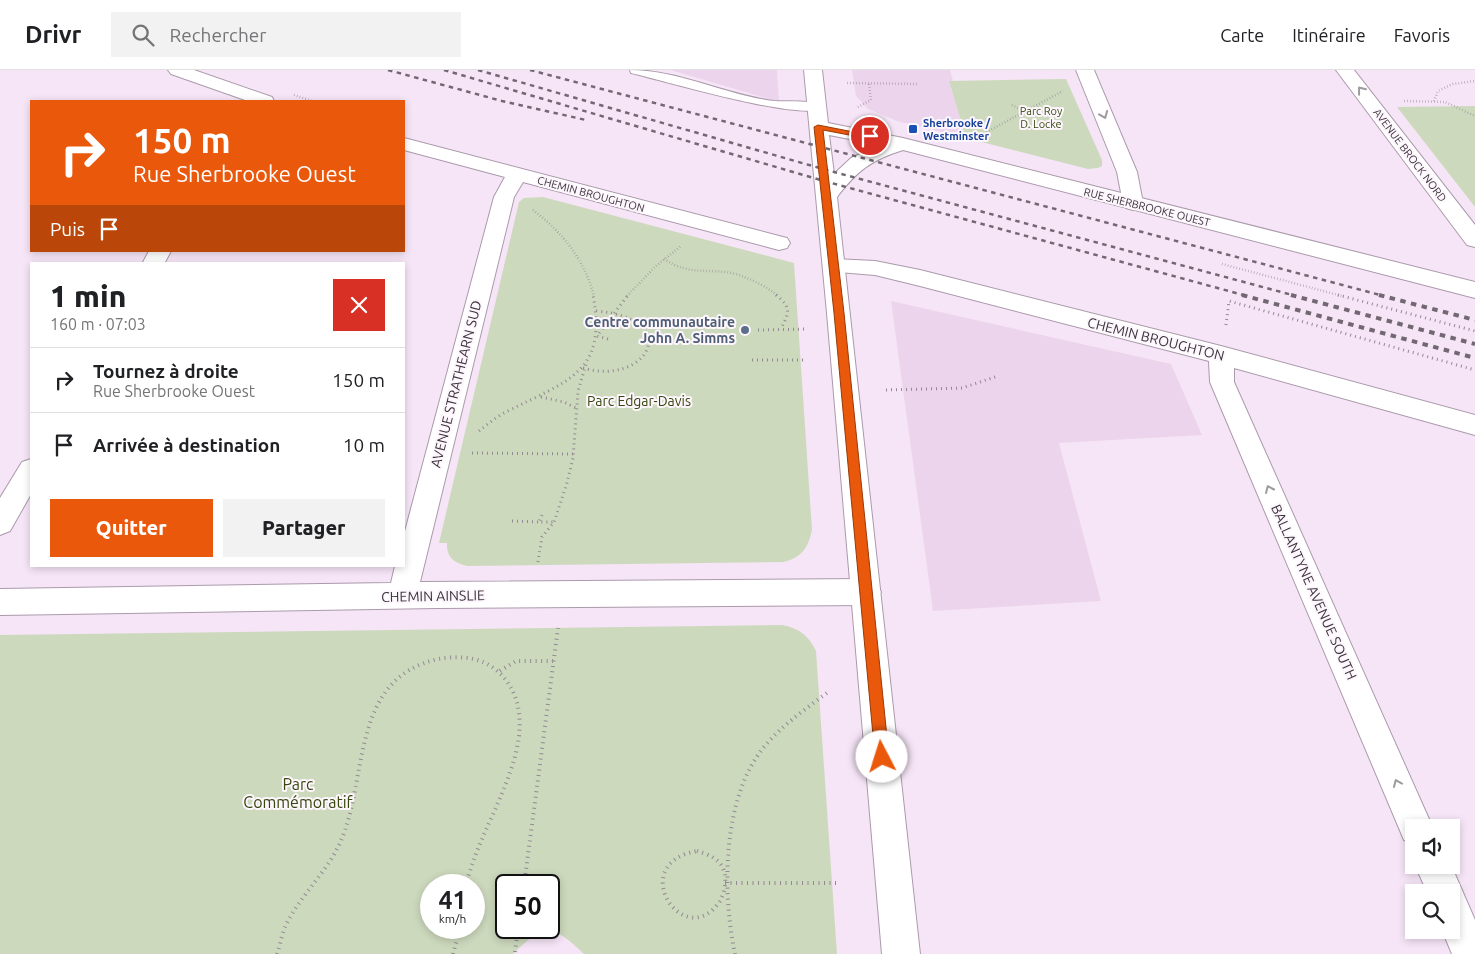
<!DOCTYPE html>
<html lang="fr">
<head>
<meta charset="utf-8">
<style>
	body { margin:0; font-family:Ubuntu,sans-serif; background:#f2f2f2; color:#202124; height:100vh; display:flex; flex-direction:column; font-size:19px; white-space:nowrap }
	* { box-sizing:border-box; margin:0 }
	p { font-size:16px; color:#757577 }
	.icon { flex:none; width:28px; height:28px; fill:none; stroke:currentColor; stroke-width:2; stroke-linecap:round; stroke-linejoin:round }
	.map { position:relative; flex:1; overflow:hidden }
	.panel { position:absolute; left:30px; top:192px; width:375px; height:305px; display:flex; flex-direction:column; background:#fff; border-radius:0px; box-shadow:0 2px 8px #0003 }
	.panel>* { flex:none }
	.banner { position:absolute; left:30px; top:30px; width:375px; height:152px; border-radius:0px; box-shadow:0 2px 8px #0003; background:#ea580c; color:#fff; overflow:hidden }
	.tools { position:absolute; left:1405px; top:749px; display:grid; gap:10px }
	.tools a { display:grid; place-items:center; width:55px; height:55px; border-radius:0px; background:#fff; box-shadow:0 2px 8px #0003; font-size:25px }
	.speed { position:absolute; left:420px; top:804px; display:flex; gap:10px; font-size:25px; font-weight:700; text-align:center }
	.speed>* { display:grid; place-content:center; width:65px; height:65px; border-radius:50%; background:#fff; box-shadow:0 2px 8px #0003; line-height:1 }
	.speed small { font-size:12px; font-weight:400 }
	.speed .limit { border:2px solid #111; border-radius:8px; background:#fff; color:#111 }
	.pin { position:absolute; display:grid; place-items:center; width:42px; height:42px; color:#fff; margin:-21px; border:2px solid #fff; border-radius:50%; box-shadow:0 1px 5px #0007 }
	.me { position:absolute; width:55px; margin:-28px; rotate:355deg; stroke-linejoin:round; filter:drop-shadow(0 0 4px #0008) }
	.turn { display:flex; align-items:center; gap:18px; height:105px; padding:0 20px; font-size:22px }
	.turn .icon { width:65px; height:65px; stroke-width:2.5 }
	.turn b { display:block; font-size:35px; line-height:42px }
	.then { display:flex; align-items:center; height:48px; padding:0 20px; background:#0003; gap:10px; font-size:19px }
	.round { display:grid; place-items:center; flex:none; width:52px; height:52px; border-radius:0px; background:#f2f2f2 }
	.overview { display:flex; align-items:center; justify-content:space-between; height:85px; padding:0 20px }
	h1 { font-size:30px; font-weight:800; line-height:38px }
	.action { display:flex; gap:10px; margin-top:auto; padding:10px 20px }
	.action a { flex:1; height:58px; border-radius:0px; background:#ea580c; color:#fff; font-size:20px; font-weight:800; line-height:58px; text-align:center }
	.action a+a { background:#f2f2f2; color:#202124 }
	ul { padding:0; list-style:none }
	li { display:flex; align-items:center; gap:15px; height:65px; padding:0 20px; border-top:1px solid #e0e0e0 }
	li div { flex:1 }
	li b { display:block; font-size:19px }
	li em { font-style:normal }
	header { display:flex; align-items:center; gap:30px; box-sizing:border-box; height:70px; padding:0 25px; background:#fff; border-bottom:1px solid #e0e0e0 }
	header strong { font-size:24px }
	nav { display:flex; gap:28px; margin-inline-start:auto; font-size:18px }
	.search { width:350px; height:45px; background:#f2f2f2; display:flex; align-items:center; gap:12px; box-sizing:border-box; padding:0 18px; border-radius:0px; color:#757577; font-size:19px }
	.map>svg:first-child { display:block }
</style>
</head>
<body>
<header>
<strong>Drivr</strong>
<div class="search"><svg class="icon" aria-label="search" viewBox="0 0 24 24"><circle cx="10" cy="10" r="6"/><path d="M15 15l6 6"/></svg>Rechercher</div>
<nav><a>Carte</a><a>Itinéraire</a><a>Favoris</a></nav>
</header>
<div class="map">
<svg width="1475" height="884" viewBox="0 0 1475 884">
	<rect width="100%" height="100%" fill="#f6e5f7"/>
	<path fill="#ecd5ec" d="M670 0H777L779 32Z
		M852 0H950L953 11H949L966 68 897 51 868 39 856 26Z
		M891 231 1171 294 1202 365 1059 373 1101 531 933 541Z"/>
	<path fill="#cdd9bd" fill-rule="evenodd" d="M1066 9 1102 90V96L1098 98 1088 99 966 68 949 11Z
		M1475 36V137L1397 37Z
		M543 127 794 193 812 460C808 478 802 487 784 492L467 496C454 493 446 487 447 473H439L519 132 524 128Z
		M782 555C799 558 809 566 816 581L837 884H584C551 853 545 853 513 884H0V565ZM431 815H474V858H431ZM506 815H549V858H506Z"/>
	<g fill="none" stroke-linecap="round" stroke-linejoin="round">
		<defs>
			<path id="lane" d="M630 0C679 0 725 25 774 31 785 32 816 29 823 37 809 54 658 9 631 3Z"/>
			<path id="street" d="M168 0H194L272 27 274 31H248L171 4Z
				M1076 0H1094L1137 102 1143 133 1140 138 1133 140 1126 138 1123 133 1117 102Z
				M1336 0H1354L1475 155V177L1467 175Z
				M404 68 779 166 787 168 790 173 787 178 779 180 523 112 514 127 420 512 866 509 876 513 881 522 876 531 866 535 437 538 0 545V519L391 513 395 496H404V465L494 127 505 107 404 80Z
				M149 181H171L164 194H142Z
				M834 189 875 191 920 200 1221 276 1475 345V365L1234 298V312L1433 758H1414V774L1404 770 1210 312 1209 291 920 216 875 205 826 201 823 196 826 191Z
				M31 389V424L10 461 0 465V428L22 392Z
				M1415 795H1451L1475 850V884H1452L1442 860H1451V822H1427Z"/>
			<path id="secondary" d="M804 0H822L828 53 903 68 1475 212V228L903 80C871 90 857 101 837 127L920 884H882L827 243ZM829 65 880 75 851 88 834 104Z"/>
		</defs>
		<use href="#lane" stroke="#ab9aab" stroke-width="2"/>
		<use href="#street" stroke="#ab9aab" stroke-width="2"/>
		<use href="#secondary" stroke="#ab9aab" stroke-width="2"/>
		<path stroke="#938894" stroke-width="2.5" stroke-dasharray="0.5 2.5" stroke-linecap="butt" d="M847 13 919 14
			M294 25 312 31
			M1404 31 1445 32 1475 46
			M1434 31 1438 21 1453 14 1475 11
			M1012 35 1023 41
			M858 37 871 30 869 13
			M981 65 1063 21
			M533 140C563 163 584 189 594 226
			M664 189C691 207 708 197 736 204 751 209 766 216 778 226
			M1222 194 1342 226
			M627 226 656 196 681 176"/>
		<path stroke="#938894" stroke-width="3" stroke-dasharray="1 4" stroke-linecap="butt" d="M776 225C792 238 789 242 781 259
			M1338 225 1475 261
			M1226 255 1229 231 1475 300
			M758 260 808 259
			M608 269 597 266 628 225
			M752 290H805
			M583 298C646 317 686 249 596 241
			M886 320 962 318 998 306
			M541 327 564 332 576 338
			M479 361C488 354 497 346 508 341 566 311 608 304 593 225
			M472 383 573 384
			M542 445 539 452H553
			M512 451 539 452
			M538 492 542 467 554 452 567 413 573 388 578 321 586 294"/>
		<path stroke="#938894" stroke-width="4" stroke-dasharray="1 4.5" stroke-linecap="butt" d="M500 601 516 591H553
			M697 781C703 783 710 785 715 789 729 798 727 818 720 831 685 884 624 794 697 781Z
			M725 813H839
			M524 815 558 558
			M515 882 518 858
			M277 884C280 875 282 864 286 855 300 826 326 803 340 773 369 709 349 609 438 589 455 586 477 586 492 597 515 613 522 638 519 666 513 715 478 765 466 815
			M453 884 460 858
			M735 884C722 822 722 728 764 677 782 655 806 639 828 622"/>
		<use href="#lane" fill="#fff" fill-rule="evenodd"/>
		<use href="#street" fill="#fff" fill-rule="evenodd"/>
		<use href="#secondary" fill="#fff" fill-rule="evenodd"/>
		<path stroke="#726872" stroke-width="2.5" stroke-dasharray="4.5 4.5" stroke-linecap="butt" d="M388 0 502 31 586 50
			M444 0 824 111 1247 226
			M478 0 823 99 1296 226
			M530 0 1384 226"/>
		<path stroke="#726872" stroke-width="4" stroke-dasharray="5.5 5.5" stroke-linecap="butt" d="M1242 225 1475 288
			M1291 225 1475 274
			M1379 225 1475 250"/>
	</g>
	<defs><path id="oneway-chevron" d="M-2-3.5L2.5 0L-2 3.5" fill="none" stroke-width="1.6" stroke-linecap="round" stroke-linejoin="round" transform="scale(1.25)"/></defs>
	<g stroke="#9d9a9d">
		<use href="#oneway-chevron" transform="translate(1361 20) rotate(-128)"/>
		<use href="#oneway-chevron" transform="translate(1104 45) rotate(68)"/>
		<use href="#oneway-chevron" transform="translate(1269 419) rotate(-114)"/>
		<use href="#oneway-chevron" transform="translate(1397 713) rotate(-113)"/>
	</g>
	<path fill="#ea580c" stroke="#983908" d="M818 55 874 66 870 69 823 60 844 243 889 687 887 692 882 694 877 692 875 687 834 243 814 57Z"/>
	<rect fill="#1a4fb4" stroke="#fdf6fd" stroke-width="2" x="908" y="54" width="10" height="10" rx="2.5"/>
	<circle fill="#5c6f8a" stroke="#fdf6fd" stroke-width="2" cx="745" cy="260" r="5"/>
	<g text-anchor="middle" stroke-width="4" stroke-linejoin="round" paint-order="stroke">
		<g font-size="11" fill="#35470c" stroke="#fdf6fd">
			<text x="1041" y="45">Parc Roy<tspan x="1041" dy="13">D. Locke</tspan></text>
		</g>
		<g font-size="11" font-weight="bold" fill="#164399" stroke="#fdf6fd" text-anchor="start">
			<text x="923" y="57">Sherbrooke /<tspan x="923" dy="13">Westminster</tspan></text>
		</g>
		<g font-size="11" fill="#3b343b" stroke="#fdf6fd">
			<text transform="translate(1410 85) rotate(53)" y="4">AVENUE BROCK NORD</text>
			<text transform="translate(591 124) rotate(15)" y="4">CHEMIN BROUGHTON</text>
			<text transform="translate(1147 137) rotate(14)" y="4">RUE SHERBROOKE OUEST</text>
		</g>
		<g font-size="14" font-weight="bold" fill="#4e5e75" stroke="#fdf6fd" text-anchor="end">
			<text x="735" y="257">Centre communautaire<tspan x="735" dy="16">John A. Simms</tspan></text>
		</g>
		<g font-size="14" fill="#3b343b" stroke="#fdf6fd">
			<text transform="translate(1156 269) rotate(14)" y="5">CHEMIN BROUGHTON</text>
			<text transform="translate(456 314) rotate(-76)" y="5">AVENUE STRATHEARN SUD</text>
			<text transform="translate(1314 522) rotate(66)" y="5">BALLANTYNE AVENUE SOUTH</text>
			<text transform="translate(433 526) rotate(-1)" y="5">CHEMIN AINSLIE</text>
		</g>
		<g font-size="14" fill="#35470c" stroke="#fdf6fd">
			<text x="639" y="336">Parc Edgar-Davis</text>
		</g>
		<g font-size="16" fill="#35470c" stroke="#fdf6fd">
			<text x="298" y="720">Parc<tspan x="298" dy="18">Commémoratif</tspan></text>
		</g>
	</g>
</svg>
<div class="tools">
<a><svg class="icon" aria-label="sound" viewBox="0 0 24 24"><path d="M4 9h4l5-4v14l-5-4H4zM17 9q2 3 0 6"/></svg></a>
<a><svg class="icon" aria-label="search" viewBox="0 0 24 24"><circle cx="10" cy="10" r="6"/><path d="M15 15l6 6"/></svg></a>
</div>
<div class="speed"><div>41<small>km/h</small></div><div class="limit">50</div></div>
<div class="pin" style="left:870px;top:66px;background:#d93025"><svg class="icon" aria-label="arrive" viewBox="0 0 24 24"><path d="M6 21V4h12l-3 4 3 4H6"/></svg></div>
<svg class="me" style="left:882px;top:687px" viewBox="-20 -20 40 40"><circle r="19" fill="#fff"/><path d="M0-13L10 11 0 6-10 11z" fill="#ea580c"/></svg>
<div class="banner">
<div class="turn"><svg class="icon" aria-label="right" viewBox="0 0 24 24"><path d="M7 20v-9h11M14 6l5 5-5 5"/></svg><div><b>150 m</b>Rue Sherbrooke Ouest</div></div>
<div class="then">Puis<svg class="icon" aria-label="arrive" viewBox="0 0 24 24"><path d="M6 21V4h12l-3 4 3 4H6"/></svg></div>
</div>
<section class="panel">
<div class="overview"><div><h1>1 min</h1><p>160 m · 07:03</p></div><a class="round" style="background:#d93025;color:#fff"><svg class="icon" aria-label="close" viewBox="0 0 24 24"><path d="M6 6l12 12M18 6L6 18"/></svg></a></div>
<ul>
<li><svg class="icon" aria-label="right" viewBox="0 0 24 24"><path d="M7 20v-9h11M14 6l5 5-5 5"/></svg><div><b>Tournez à droite</b><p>Rue Sherbrooke Ouest</p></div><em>150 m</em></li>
<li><svg class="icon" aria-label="arrive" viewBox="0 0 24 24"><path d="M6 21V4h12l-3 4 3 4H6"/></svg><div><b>Arrivée à destination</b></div><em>10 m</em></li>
</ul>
<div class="action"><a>Quitter</a><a>Partager</a></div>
</section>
</div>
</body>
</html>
